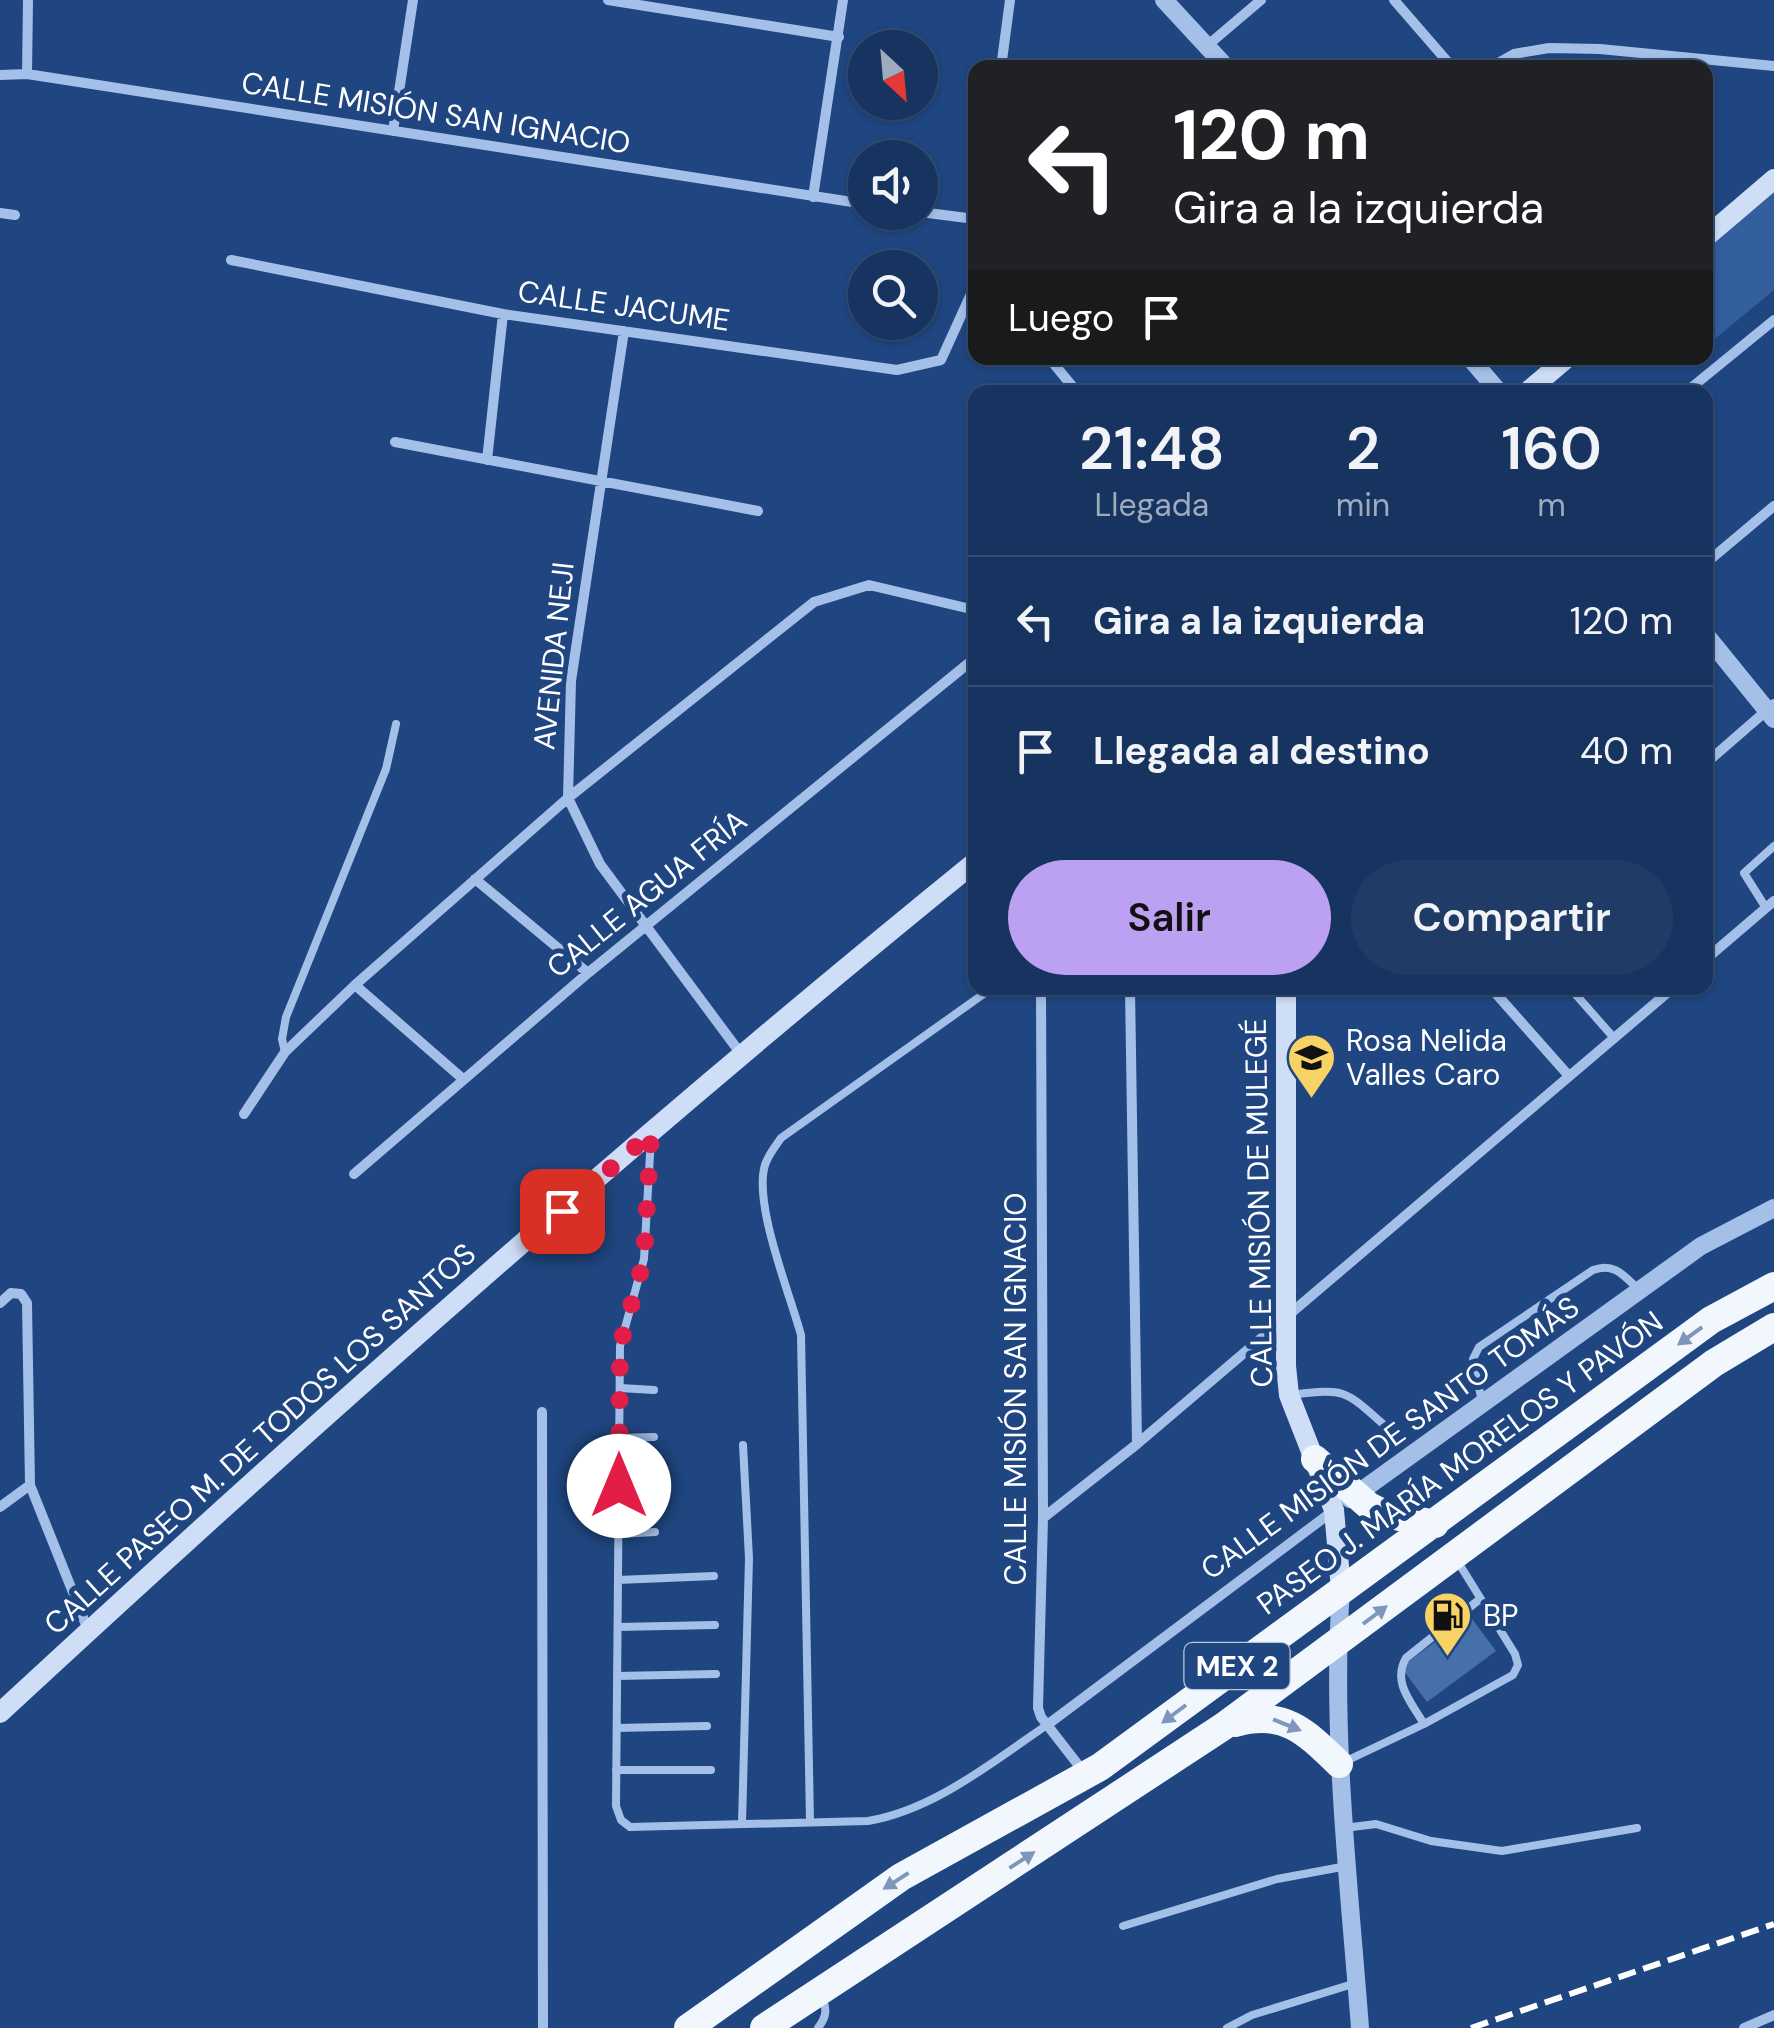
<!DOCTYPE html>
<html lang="es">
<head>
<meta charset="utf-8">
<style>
	body { margin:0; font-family:"DM Sans",sans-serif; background:#203c66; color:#f1f3f6; height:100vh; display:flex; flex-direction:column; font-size:38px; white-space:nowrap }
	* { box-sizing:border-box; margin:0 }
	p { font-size:32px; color:#9eaabd }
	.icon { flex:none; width:55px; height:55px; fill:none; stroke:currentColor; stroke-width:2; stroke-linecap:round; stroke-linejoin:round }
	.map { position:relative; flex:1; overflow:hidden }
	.drawer { position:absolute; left:968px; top:385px; width:745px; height:610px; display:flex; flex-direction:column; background:#173460; border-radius:20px; box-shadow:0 2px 8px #0004,0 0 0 2px #364f75 }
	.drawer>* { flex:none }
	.top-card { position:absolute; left:968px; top:60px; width:745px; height:305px; border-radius:20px; box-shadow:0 2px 8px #0004,0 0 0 2px #364f75; background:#202124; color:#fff; overflow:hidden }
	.needle { width:65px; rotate:154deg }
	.controls { position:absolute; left:848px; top:30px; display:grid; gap:20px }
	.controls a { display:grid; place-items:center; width:90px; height:90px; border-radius:50%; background:#173460; box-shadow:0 2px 8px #0004,0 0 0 2px #364f75; font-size:50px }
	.pin { position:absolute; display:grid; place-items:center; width:85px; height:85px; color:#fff; margin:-42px; border-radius:20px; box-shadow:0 5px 15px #0006 }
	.me { position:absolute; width:110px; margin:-55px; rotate:0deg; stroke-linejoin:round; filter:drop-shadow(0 0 8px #0008) }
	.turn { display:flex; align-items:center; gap:35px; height:210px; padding:0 40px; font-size:45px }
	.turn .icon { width:130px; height:130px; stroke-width:2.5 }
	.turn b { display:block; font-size:70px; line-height:85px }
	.then { display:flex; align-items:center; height:95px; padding:0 40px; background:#0003; gap:20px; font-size:38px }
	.eta { display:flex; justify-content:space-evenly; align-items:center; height:170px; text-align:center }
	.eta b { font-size:60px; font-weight:600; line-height:70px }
	.cta { display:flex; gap:20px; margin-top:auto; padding:20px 40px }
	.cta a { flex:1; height:115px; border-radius:60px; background:#bca0f2; color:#111; font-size:40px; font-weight:600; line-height:115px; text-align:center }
	.cta a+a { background:#203c66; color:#f1f3f6 }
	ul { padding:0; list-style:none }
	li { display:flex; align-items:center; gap:30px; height:130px; padding:0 40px; border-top:2px solid #364f75 }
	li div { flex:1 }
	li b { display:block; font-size:38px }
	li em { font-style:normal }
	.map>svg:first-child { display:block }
</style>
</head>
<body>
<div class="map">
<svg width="1774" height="2028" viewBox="0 0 1774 2028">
	<rect width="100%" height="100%" fill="#1f4680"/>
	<path fill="#335f9f" d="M1774 192V290L1705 347V251Z"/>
	<path fill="#4770aa" d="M1470 1616 1496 1651 1427 1702 1401 1667Z"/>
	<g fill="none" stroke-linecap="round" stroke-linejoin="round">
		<path stroke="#a4c0e8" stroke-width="8" d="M1766 908 1744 873 1774 846
			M1570 988 1614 1038
			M285 1052 282 1039 286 1017 386 769 396 724
			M651 1137 644 1259 620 1346 616 1806 621 1820 630 1827 868 1821C934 1810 992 1762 1047 1725
			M620 1388 654 1390
			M1290 1395C1344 1389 1343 1388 1383 1424
			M1482 1402 1473 1359 1479 1347 1593 1270C1615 1262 1624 1276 1639 1290
			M619 1438 654 1437
			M619 1486H652
			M619 1534 655 1532
			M618 1580 714 1576
			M618 1627 715 1625
			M617 1676 716 1674
			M1424 1724C1411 1702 1392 1682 1406 1658L1480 1599
			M617 1728 707 1726
			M1344 1762 1424 1724 1513 1675 1518 1665 1515 1654 1458 1562
			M616 1770H711
			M810 1822 801 1335C790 1294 753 1204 765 1165 768 1155 775 1147 781 1138L992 988
			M742 1824 749 1558 743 1445
			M1344 1828 1376 1824 1431 1841 1502 1851 1637 1828
			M1123 1926 1277 1879 1347 1866
			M818 2028C827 2016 827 2010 822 1996
			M1227 2028 1252 2015 1356 1983"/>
		<path stroke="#a4c0e8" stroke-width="10" d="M608 0 839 37
			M1394 0 1453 68
			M1208 45 1261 0
			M1001 68 1010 0
			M1489 68 1514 54 1549 48 1600 49 1774 66
			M27 74 28 0
			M0 75 27 74 865 204
			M393 131 413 0
			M813 197 843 0
			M920 212 975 219
			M0 213 15 215
			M231 260 503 314 897 370 941 360 971 294
			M973 296 975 258
			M624 331 571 681 568 798 600 864 741 1054
			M1049 358 1077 392
			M1686 392 1774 320
			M395 442 758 511
			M487 460 503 314
			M1705 564 1774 506
			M1705 764 1774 704
			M475 879 588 973
			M1705 960 1774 901
			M355 985 463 1079
			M1041 988 1043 1518 1038 1708 1041 1717 1083 1771
			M1130 988 1137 1444
			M1491 988 1569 1076
			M244 1114 285 1052 355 985 568 798 814 602 869 585 975 610
			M354 1174 588 973 975 658
			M0 1303 11 1293 21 1294 27 1303 30 1485 88 1630
			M542 1412 543 2028
			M0 1507 30 1485
			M1043 1518 1137 1444 1673 988
			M1047 1725 1333 1511
			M1744 2028 1774 2015"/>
		<path stroke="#a4c0e8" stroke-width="18" d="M1164 0 1227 68
			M1470 358 1499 392
			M1705 634 1774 719
			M1350 1499 1701 1246 1774 1208
			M1341 1589C1331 1736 1349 1882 1360 2028"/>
		<path stroke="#cfdef7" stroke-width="20" d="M1705 238 1774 179
			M1527 392 1567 358
			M1286 988V1366L1289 1395 1334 1510 1341 1589
			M0 1713C316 1420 640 1134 975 862"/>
		<path stroke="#f2f7fe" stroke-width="28" d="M1315 1459 1369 1506 1385 1514 1435 1524
			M1235 1723C1284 1709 1306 1732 1339 1764
			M688 2028 901 1877 1100 1767 1711 1320 1774 1286
			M764 2028 1224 1726 1714 1363 1774 1327"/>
		<path stroke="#fff" stroke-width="6" stroke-dasharray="18 8" stroke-linecap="butt" d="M1471 2028 1774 1924"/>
	</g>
	<defs><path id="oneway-solid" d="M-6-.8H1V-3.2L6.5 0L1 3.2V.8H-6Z" transform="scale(2.5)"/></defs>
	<g fill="#7e96b9">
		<use href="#oneway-solid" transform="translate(1690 1336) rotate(144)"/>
		<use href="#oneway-solid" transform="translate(1375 1615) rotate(-37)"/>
		<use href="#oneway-solid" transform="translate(1174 1714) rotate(143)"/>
		<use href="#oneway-solid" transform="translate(1287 1725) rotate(22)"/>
		<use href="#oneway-solid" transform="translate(1022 1860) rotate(-33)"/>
		<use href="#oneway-solid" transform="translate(896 1881) rotate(147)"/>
	</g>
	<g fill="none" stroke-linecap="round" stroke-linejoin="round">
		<path stroke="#e11d48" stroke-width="18" stroke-dasharray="0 32.4" d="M562 1211 651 1133 644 1259 620 1346 619 1486"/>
	</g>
	<defs>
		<symbol id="school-pin" viewBox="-11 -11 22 30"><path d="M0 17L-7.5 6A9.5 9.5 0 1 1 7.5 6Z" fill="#f7d264" stroke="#1f4680"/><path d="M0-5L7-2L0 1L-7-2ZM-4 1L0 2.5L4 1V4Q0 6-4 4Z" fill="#111"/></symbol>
		<symbol id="fuel-pin" viewBox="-11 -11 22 30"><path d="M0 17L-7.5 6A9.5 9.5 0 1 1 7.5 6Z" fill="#f7d264" stroke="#1f4680"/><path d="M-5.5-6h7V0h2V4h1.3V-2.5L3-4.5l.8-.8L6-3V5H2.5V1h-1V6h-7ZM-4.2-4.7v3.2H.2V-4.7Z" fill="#111"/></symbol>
	</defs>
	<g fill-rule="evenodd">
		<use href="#school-pin" x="1284" y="1030" width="55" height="75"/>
		<use href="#fuel-pin" x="1420" y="1588" width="55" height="75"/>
	</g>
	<g text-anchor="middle" stroke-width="10" stroke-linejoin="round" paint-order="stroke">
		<rect fill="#1f4680" stroke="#bcc8d9" stroke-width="2.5" x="1184.5" y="1643" width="105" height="46" rx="8"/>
		<g font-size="28" font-weight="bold" fill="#fff">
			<text x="1237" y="1676">MEX 2</text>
		</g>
		<g font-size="30" fill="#fff" stroke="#1f4680">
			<text transform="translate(436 113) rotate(9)" y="10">CALLE MISIÓN SAN IGNACIO</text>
			<text transform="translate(624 306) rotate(8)" y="10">CALLE JACUME</text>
			<text transform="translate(554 656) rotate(-84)" y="10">AVENIDA NEJI</text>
			<text transform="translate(647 894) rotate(-39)" y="10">CALLE AGUA FRÍA</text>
			<text transform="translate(1259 1203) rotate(-91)" y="10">CALLE MISIÓN DE MULEGÉ</text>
			<text transform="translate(1016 1389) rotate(-90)" y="10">CALLE MISIÓN SAN IGNACIO</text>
			<text transform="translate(1390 1438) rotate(-36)" y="10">CALLE MISIÓN DE SANTO TOMÁS</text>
			<text transform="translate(260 1439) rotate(-42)" y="10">CALLE PASEO M. DE TODOS LOS SANTOS</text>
			<text transform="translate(1460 1463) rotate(-36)" y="10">PASEO J. MARÍA MORELOS Y PAVÓN</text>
		</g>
		<g font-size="30" fill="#fff" stroke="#1f4680" text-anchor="start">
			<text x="1346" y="1051">Rosa Nelida<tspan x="1346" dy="34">Valles Caro</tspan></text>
			<text x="1483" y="1626">BP</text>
		</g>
	</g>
</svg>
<div class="controls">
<a><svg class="needle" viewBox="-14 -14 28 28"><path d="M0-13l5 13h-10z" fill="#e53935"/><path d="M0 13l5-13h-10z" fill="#9eaabd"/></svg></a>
<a><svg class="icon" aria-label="sound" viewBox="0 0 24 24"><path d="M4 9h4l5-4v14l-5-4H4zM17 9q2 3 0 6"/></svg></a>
<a><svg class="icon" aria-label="search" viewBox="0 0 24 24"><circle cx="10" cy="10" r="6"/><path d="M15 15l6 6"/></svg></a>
</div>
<div class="pin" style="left:562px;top:1211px;background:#d93025"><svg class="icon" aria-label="arrive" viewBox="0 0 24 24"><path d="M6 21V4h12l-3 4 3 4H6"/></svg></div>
<svg class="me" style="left:619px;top:1486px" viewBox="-20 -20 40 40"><circle r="19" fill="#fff"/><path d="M0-13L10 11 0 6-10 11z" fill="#e11d48"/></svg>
<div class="top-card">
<div class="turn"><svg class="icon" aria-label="left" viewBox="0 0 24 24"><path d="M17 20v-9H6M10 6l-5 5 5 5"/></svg><div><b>120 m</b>Gira a la izquierda</div></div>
<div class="then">Luego<svg class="icon" aria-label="arrive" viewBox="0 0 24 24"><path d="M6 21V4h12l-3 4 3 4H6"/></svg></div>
</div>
<section class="drawer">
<div class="eta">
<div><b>21:48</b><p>Llegada</p></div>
<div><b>2</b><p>min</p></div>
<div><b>160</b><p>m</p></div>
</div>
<ul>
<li><svg class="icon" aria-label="left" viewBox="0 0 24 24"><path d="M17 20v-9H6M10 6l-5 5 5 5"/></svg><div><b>Gira a la izquierda</b></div><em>120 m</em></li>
<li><svg class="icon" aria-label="arrive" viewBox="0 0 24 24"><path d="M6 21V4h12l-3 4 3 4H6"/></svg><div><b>Llegada al destino</b></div><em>40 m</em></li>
</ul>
<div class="cta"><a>Salir</a><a>Compartir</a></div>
</section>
</div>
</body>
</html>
